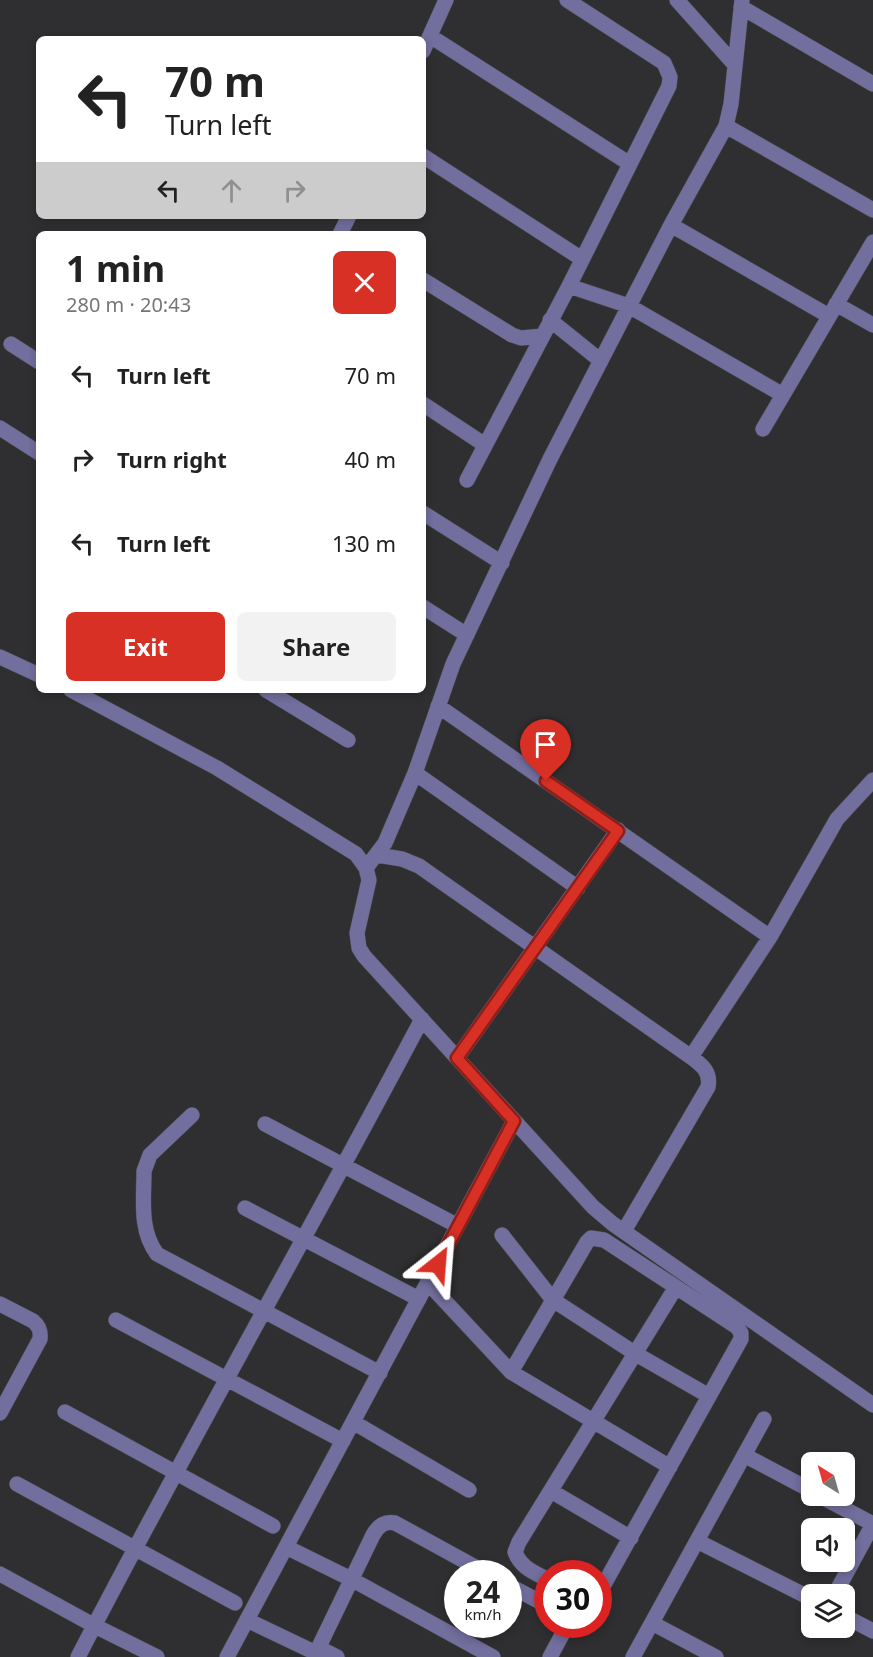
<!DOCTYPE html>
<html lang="en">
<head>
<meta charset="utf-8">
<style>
	body { margin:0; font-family:"Noto Sans",sans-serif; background:#f2f2f2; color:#222; height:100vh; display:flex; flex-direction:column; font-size:22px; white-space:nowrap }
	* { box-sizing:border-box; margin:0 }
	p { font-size:20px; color:#767676 }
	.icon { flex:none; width:33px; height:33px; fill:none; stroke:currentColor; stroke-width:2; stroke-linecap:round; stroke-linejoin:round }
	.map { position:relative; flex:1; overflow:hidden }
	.details { position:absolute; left:36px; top:231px; width:390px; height:462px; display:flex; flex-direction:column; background:#fff; border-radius:9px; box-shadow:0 3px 9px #0003 }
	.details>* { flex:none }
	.hud { position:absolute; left:36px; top:36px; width:390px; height:183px; border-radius:9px; box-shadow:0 3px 9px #0003; background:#fff; color:#222; overflow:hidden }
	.needle { width:39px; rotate:323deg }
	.fabs { position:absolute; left:801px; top:1452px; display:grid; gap:12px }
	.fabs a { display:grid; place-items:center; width:54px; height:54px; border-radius:9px; background:#fff; box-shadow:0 3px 9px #0003; font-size:30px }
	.speed { position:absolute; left:444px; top:1560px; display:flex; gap:12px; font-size:30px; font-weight:700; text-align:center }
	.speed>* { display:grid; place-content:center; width:78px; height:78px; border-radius:50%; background:#fff; box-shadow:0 3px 9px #0003; line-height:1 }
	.speed small { font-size:15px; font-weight:400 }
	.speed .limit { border:9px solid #d22; background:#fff; color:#111 }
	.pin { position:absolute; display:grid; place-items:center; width:51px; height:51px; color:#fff; margin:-62px -26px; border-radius:50% 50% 50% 0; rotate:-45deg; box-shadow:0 0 6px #0007 }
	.pin .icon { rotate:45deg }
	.me { position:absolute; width:66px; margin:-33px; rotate:28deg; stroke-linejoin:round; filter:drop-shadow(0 0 4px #0008) }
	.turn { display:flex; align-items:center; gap:21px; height:126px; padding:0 30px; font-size:27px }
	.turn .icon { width:78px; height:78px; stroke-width:2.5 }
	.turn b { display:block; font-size:42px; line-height:51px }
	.lanes { display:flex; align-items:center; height:57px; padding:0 30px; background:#0003; justify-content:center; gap:30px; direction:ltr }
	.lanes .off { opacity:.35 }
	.round { display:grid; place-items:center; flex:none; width:63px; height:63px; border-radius:9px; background:#f2f2f2 }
	.overview { display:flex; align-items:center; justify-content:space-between; height:102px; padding:0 30px }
	h1 { font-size:36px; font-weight:700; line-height:45px }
	.button { display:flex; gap:12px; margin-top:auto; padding:12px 30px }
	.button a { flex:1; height:69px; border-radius:9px; background:#d93025; color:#fff; font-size:24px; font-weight:700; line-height:69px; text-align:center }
	.button a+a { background:#f2f2f2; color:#222 }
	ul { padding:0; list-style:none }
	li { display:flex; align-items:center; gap:18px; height:84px; padding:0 30px }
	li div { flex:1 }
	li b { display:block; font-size:22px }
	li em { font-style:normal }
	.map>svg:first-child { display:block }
</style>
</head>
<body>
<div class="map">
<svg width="873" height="1657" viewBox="0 0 873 1657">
	<rect width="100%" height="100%" fill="#2f2f31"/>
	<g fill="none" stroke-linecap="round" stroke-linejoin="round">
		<defs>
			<path id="minor" d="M677 0 735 65
				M741 7 873 84
				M430 36 630 164
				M423 51 446 0
				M726 126 873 210
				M423 156 582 259
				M671 225 829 316
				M340 234 349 216
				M423 280 512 335 521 338 543 336
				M569 286 629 306 783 395
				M836 304 873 325
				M550 320 601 361
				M11 344 39 362
				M423 404 485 445
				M0 428 39 453
				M763 429 873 242
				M467 480 569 286 669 86 670 77 664 63 567 0
				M423 513 502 563
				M423 607 467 635
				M0 657 39 675
				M71 690 217 768 356 854 366 868 369 880 357 933 359 948 364 956 593 1207 613 1224 873 1405
				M266 690 348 740
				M438 706 770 937
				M415 773 578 888
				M377 855 402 859 419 866 691 1057C702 1065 711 1072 708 1087L624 1231
				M366 868 385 843 415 773 453 664 550 459 671 225 726 126 731 104 742 0
				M691 1057 770 937 837 819 873 780
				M457 1058 618 830
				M192 1115 150 1155 144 1171C144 1199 139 1230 157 1254L380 1373
				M265 1124 458 1226
				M245 1208 419 1299
				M502 1235 553 1300 636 1354 709 1396
				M428 1283 511 1372 670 1467
				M0 1304 33 1321C39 1326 41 1331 40 1339L0 1413
				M116 1320 343 1441
				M511 1372 587 1242 591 1238 604 1240 737 1327 741 1333V1339L598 1595
				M65 1412 273 1526
				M353 1422 469 1490
				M744 1455 812 1491
				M17 1484 235 1603
				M551 1491 631 1538
				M820 1496 873 1524 835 1594
				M697 1541 812 1599
				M286 1547 351 1579 493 1657
				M0 1574 95 1626 157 1657
				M548 1580C534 1572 521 1568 515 1552L519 1542 676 1287
				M508 1585 548 1606
				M844 1616 873 1631
				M247 1620 316 1653
				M652 1623 716 1657
				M319 1648 337 1657
				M78 1657C189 1442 309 1233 422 1019
				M227 1657 514 1121
				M314 1657 373 1535C378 1526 384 1521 395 1523L488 1574
				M550 1657 563 1633 564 1624
				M633 1657 764 1419"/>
		</defs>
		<use href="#minor" stroke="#4a4a4c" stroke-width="16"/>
		<use href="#minor" stroke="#726e9d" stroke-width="15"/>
	</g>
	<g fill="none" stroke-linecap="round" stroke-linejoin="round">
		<defs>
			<path id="route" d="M438 1264 514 1121 457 1058 618 831 546 781"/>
		</defs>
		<use href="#route" stroke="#8d1f18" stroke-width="15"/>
		<use href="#route" stroke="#d93025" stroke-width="10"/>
	</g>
</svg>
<div class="fabs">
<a><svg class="needle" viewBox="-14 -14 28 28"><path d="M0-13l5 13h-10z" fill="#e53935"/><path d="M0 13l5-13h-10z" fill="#767676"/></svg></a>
<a><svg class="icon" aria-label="sound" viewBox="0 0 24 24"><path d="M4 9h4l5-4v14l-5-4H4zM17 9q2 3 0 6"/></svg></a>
<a><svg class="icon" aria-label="layers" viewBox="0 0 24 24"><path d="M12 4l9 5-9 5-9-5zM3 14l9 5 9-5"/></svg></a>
</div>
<div class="speed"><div>24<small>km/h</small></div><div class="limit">30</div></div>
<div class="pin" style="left:546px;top:781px;background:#d93025"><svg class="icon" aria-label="arrive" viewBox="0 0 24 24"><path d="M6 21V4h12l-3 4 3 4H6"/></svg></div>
<svg class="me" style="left:438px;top:1264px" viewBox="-20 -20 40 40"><path d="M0-17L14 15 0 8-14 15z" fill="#d93025" stroke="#fff" stroke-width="4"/></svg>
<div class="hud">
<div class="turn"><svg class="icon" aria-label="left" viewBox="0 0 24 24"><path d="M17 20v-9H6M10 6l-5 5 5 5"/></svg><div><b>70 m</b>Turn left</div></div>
<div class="lanes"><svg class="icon" aria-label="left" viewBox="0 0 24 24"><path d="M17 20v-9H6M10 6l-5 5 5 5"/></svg><svg class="icon off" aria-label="ahead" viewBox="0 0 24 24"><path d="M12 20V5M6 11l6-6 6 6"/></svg><svg class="icon off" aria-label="right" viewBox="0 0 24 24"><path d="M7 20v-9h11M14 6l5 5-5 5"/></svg></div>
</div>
<section class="details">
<div class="overview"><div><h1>1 min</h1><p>280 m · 20:43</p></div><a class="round" style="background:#d93025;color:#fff"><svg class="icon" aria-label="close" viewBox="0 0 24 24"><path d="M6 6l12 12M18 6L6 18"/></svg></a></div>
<ul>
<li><svg class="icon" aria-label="left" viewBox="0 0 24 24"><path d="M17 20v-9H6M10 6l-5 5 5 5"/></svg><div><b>Turn left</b></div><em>70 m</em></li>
<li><svg class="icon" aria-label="right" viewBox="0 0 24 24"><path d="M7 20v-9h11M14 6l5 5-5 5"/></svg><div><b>Turn right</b></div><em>40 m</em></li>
<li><svg class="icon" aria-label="left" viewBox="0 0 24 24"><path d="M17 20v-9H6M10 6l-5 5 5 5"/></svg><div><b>Turn left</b></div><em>130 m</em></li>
</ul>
<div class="button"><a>Exit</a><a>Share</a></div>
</section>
</div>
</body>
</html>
